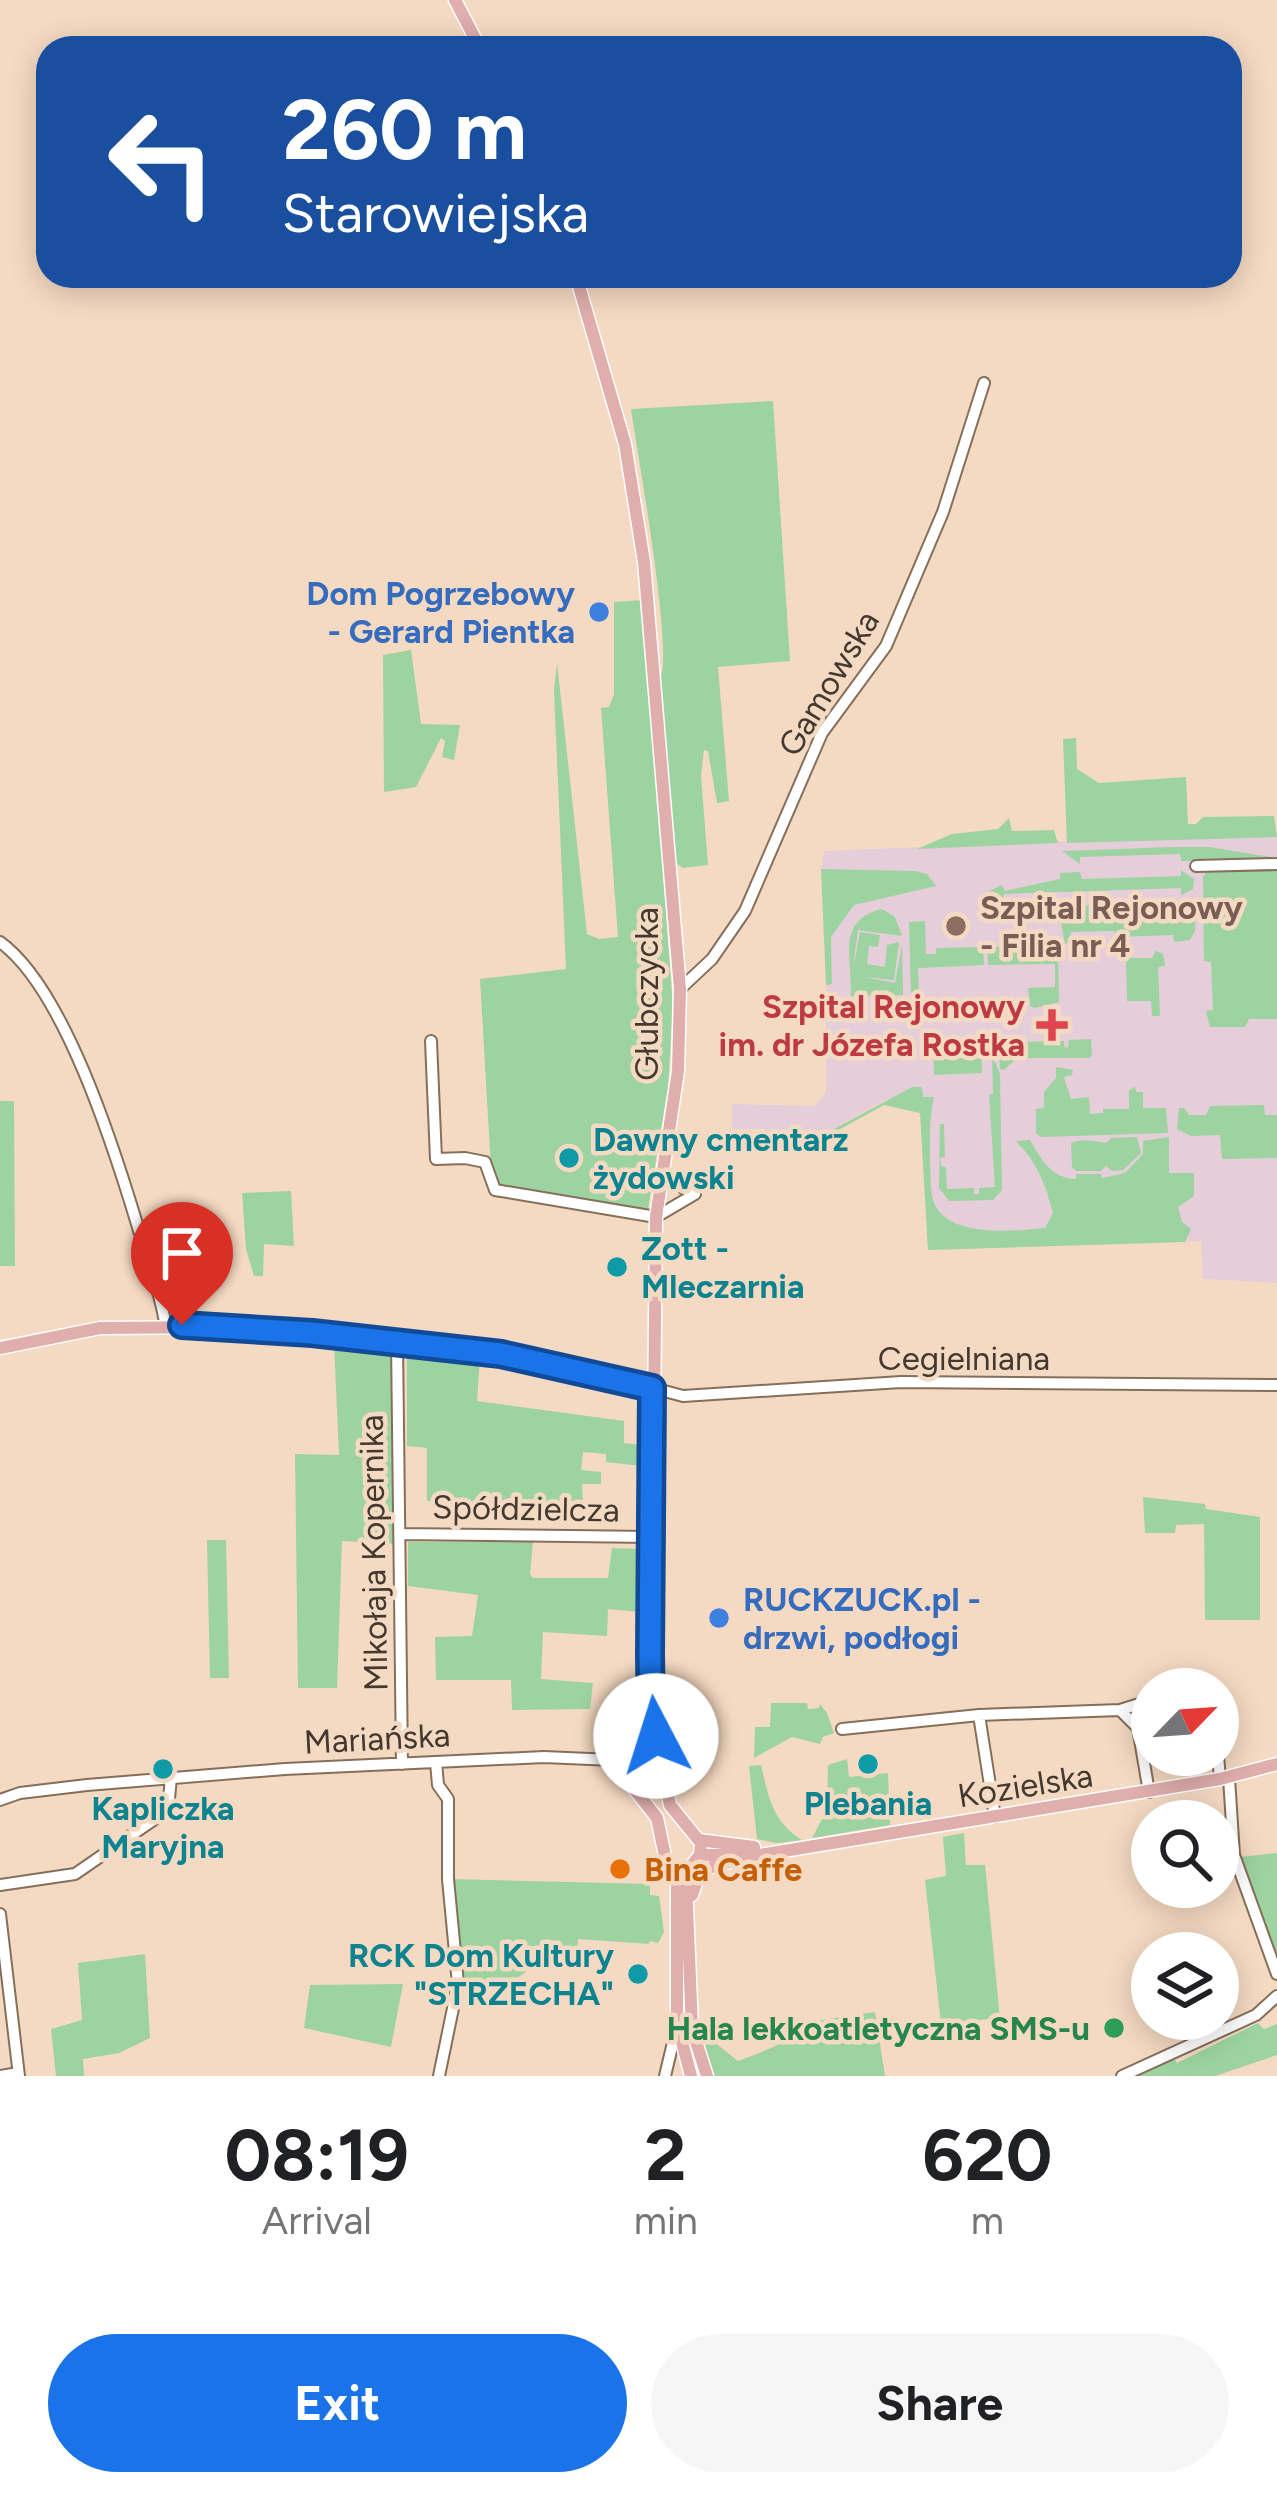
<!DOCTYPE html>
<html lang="en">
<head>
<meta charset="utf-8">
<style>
	body { margin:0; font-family:Figtree,sans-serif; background:#f6f6f6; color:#202124; height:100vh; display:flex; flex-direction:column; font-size:45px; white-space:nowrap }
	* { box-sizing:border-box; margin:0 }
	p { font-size:39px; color:#757577 }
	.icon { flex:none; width:66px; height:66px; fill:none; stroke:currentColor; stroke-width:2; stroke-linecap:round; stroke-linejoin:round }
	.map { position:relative; height:2076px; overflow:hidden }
	.sheet { display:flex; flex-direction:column; background:#fff; flex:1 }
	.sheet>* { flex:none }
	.banner { position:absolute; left:36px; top:36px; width:1206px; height:252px; border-radius:36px; box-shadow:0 6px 30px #0003; background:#1a4fa0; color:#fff; overflow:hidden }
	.needle { width:78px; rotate:65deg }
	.buttons { position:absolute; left:1131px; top:1668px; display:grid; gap:24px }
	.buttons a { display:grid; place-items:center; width:108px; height:108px; border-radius:50%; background:#fff; box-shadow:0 6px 30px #0003; font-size:60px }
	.pin { position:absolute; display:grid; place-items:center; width:102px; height:102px; color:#fff; margin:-123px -51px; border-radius:50% 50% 50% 0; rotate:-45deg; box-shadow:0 0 12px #0007 }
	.pin .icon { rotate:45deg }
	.me { position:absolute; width:132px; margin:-66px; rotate:355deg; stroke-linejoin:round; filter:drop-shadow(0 0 9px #0008) }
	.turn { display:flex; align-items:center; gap:42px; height:252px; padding:0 48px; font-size:54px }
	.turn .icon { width:156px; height:156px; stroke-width:2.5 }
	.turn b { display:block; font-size:84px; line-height:102px }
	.eta { display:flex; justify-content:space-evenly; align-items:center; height:204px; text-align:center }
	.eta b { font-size:72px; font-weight:700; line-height:84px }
	.cta { display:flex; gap:24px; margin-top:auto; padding:24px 48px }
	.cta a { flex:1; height:138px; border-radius:72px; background:#1a73e8; color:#fff; font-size:48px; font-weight:700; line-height:138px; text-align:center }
	.cta a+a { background:#f6f6f6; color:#202124 }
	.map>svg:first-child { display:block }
</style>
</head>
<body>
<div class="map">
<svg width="1277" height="2076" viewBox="0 0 1277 2076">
	<rect width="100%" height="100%" fill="#f5dac3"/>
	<path fill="#e5ceda" d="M1189 836 1277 837V1283L1203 1279 1201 1241 928 1250 924 1108 887 1099 810 1142 775 1140 764 1129H732V1104L815 1106 826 1092V985L832 983 831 937 821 869 824 851Z"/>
	<path fill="#9cd3a0" d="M773 401 790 661 718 667 729 801 717 803 708 751 704 750 701 776 708 865 683 868 676 863 660 679C674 653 637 452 631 409Z
		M643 600 673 1008 668 1087 648 1209 497 1187 491 1169 480 979 566 969 554 690 557 663 587 934 599 939 618 937 601 708 609 707 614 694V602Z
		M411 650 421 724 460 725 454 760 442 757 445 741 441 738 416 787 384 792 383 655Z
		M1076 738 1077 769 1099 783 1186 777 1188 824H1196L1203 817 1274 816 1277 837 1067 843 1063 739Z
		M1009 818 1012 831 1054 830 1058 843 917 849 952 834 998 829Z
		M1173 847H1209L1277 858 1181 861 1180 854 1080 857V864L1062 851Z
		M1277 867V1019H1249L1245 1027H1210L1206 1011 1213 1010 1211 962 1204 961 1203 877 1209 869Z
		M821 869 915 871 927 874 936 886 854 905 831 937 832 984 826 985Z
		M1181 870 1194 879 1193 889 1181 895V888L1004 894 1003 900H992L987 892 1002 885 1005 891 1060 879V873L1080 872 1082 879 1181 876Z
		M1182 903 1196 914 1195 931 1190 940 1174 942 1173 935 1116 937 1115 931 1071 932 1070 942 1065 944 1061 923 1046 920 1045 910 1090 905 1099 913 1182 910Z
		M882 909 895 917 902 936 858 930 852 975 860 932 880 935 878 947 869 946 867 964 885 967 887 945 899 942 894 980 864 977 895 983 902 945 903 995 851 996C852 957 836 920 882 909Z
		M925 921 926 954H936V948L983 947 984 965 918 968 919 996H911L909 922Z
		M1058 945 1059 1002 1034 1008 1030 1006 1028 988 1055 987V964L988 965 987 947Z
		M1156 951 1163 954 1165 966 1158 967 1160 1016H1152L1151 1001H1127L1126 958H1152Z
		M1091 1039 1092 1055 1089 1058H1017L1004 1070 1000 1069 999 1051H992V1043L1064 1041V1047L1068 1048 1069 1040Z
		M981 1040 982 1073 934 1075 933 1042Z
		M992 1055 1000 1074 1002 1190 993 1200 949 1201 939 1188 940 1124H944L945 1157 940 1158 941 1166 946 1167 947 1189 974 1188V1194H979V1188L995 1187 989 1095 993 1094Z
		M1056 1067 1073 1070 1072 1075 1064 1077 1071 1099 1089 1097 1090 1114 1103 1113V1109H1129V1091L1135 1086 1136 1092H1143V1108H1166L1168 1133 1041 1137 1036 1133V1109L1044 1108V1092L1056 1078Z
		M912 1087H922L923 1097H934C929 1118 930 1139 930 1162 931 1174 930 1188 933 1200 945 1239 1015 1231 1045 1228L1053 1213C1046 1186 1037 1160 1015 1141L1030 1140C1040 1157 1051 1179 1076 1179V1174H1101L1102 1178 1125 1173 1143 1154V1141L1169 1137V1173H1194V1196L1178 1207 1182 1222 1191 1229 1185 1242 928 1250 920 1113 884 1105 813 1144 810 1142Z
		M0 1101H14L15 1266H0Z
		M1264 1105 1265 1115H1277V1158L1222 1159 1220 1135 1191 1136 1177 1129 1179 1108H1184L1189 1115H1206L1210 1106Z
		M1137 1137 1141 1153 1123 1170 1112 1171 1106 1166 1101 1171H1076L1072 1167 1071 1143C1083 1138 1094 1141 1106 1143L1111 1138Z
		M291 1191 294 1246 264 1244 263 1276H254L246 1249 242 1193Z
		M334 1343 392 1350 396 1544 342 1541 337 1688H298L295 1454 339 1455Z
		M407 1350 480 1358 477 1401 624 1421V1443L641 1445V1466L606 1462V1454L583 1452 581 1470 601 1472V1484H582L583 1502 427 1501V1448L407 1446Z
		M1143 1497 1205 1504 1206 1509 1260 1517V1620H1205L1204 1524 1176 1525 1175 1533H1145Z
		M207 1540H226L229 1678H210Z
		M408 1542H533L530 1574 533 1578H608L612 1548 642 1549 636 1584 639 1612 608 1609 607 1636 543 1632 541 1679 593 1683 590 1709 512 1710 511 1680H436L435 1637 472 1636 478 1595 408 1586Z
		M771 1703H807L808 1709 819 1708 820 1704 827 1713 834 1733 823 1737 820 1744 792 1737 754 1758 755 1727H770Z
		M847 1759 849 1777 888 1773 890 1825 812 1838 827 1810 828 1765Z
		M761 1765C769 1798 772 1821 802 1840L777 1843 757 1839 749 1766Z
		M964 1833 966 1865H985L1000 2018 941 2024 925 1880 946 1876 943 1837Z
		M1277 1853V1958L1240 1857Z
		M453 1879 650 1884V1895L659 1896 664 1932 658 1943 650 1941 649 1944 578 1939 577 1966 530 1955 526 1972 508 1984 466 1980 462 1975Z
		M145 1954 150 2038 119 2053 83 2059 84 2076H56L51 2029 82 2020 78 1963Z
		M403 1984 391 2047 304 2028 310 1985Z
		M875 2012 885 2076H712L698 2037 714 2042 738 2061C762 2052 792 2042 809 2022Z
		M1258 2023 1264 2029 1277 2024V2055L1215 2076H1138L1173 2057 1177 2063Z"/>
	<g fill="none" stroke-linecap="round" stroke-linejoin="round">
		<defs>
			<path id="minor" d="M1196 866 1277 864
				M0 942C64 988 114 1148 137 1224 147 1257 159 1288 165 1322
				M680 989 712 959 745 911 822 733 886 646 943 512 984 383
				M431 1041 436 1159 465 1158 485 1162 495 1190 656 1217 695 1194
				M660 1176 695 1194
				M397 1342 402 1764
				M653 1388 683 1396 901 1382 1277 1385
				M400 1534 652 1537
				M1120 1710 1152 1700
				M979 1715 1120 1710 1138 1728 1149 1792
				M842 1729 979 1715 995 1817
				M1218 1755 1220 1779
				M436 1762 438 1785 448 1799V1879L458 1984 439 2076
				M1229 1778 1234 1855 1277 1974
				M0 1800 20 1793 87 1785 285 1769 544 1757 636 1761
				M0 1885 75 1874 168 1810 171 1777
				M0 1914 19 2076
				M0 2076 18 2073
				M665 2076 677 2026
				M1122 2076 1256 2015 1277 1996"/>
			<path id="major" d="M455 0 480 48
				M576 276 625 444 644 562 680 989 678 1071 656 1217 651 1720 643 1759
				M0 1348 100 1328 227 1327 516 1356 653 1388
				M699 1840 754 1847
				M700 1855H760L1220 1779 1277 1764
				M692 1895 701 1870 736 1860
				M691 2076 677 2023V1877L665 1856 657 1818 628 1781 631 1766C641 1757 654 1757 663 1767L670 1805 701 1843 700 1855 692 1865 686 1882 692 2029 707 2076"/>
		</defs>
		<use href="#minor" stroke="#866f5a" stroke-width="14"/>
		<use href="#major" stroke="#fff" stroke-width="15"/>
		<use href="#minor" stroke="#fff" stroke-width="10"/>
		<use href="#major" stroke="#dfaead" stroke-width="12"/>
	</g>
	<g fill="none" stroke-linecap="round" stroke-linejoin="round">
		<defs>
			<path id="route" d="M182 1325 312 1333 501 1354 652 1388 650 1654 651 1720 656 1736"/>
		</defs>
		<use href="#route" stroke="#114b97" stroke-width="30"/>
		<use href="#route" stroke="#1a73e8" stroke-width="21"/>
	</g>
	<g fill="#3f7fe0" stroke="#f5dac3" stroke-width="4.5">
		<circle cx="599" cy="612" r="12"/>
		<circle cx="719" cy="1618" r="12"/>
	</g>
	<circle fill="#8d6e63" stroke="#f5dac3" stroke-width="4.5" cx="956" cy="926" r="12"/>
	<path fill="#e0444e" stroke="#f5dac3" stroke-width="4.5" d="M1046 1007h12v12h12v12h-12v12h-12v-12h-12v-12h12z"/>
	<g fill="#0f9aa8" stroke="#f5dac3" stroke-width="4.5">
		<circle cx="569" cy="1158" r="12"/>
		<circle cx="617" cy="1267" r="12"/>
		<circle cx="868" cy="1764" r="12"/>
		<circle cx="163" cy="1769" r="12"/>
		<circle cx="638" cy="1974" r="12"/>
	</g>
	<circle fill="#e8710a" stroke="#f5dac3" stroke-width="4.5" cx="620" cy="1869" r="12"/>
	<circle fill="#2e9e5b" stroke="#f5dac3" stroke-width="4.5" cx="1114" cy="2028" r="12"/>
	<g text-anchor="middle" stroke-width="9" stroke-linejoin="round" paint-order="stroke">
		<g font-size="33" font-weight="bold" fill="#366cbe" stroke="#f5dac3" text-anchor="end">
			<text x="575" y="605">Dom Pogrzebowy<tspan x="575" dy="38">- Gerard Pientka</tspan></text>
			<text x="743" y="1611" text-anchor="start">RUCKZUCK.pl -<tspan x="743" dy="38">drzwi, podłogi</tspan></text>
		</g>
		<g font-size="33" fill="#443930" stroke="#f5dac3">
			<text transform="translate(828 683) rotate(-59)" y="12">Gamowska</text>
			<text transform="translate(646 994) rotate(-90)" y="12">Głubczycka</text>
			<text x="964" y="1370">Cegielniana</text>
			<text transform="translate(526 1508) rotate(1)" y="12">Spółdzielcza</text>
			<text transform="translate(373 1553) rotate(-91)" y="12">Mikołaja Kopernika</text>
			<text transform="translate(377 1738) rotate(-3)" y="12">Mariańska</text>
			<text transform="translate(1025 1785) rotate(-9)" y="12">Kozielska</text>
		</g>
		<g font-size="33" font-weight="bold" fill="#785e54" stroke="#f5dac3" text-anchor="start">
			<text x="980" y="919">Szpital Rejonowy<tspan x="980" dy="38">- Filia nr 4</tspan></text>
		</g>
		<g font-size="33" font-weight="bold" fill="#be3a42" stroke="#f5dac3" text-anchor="end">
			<text x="1025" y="1018">Szpital Rejonowy<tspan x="1025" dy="38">im. dr Józefa Rostka</tspan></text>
		</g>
		<g font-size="33" font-weight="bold" fill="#0d838f" stroke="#f5dac3" text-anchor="start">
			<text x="593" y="1151">Dawny cmentarz<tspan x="593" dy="38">żydowski</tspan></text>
			<text x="641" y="1260">Zott -<tspan x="641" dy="38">Mleczarnia</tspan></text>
			<text x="868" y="1815" text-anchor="middle">Plebania</text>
			<text x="163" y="1820" text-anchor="middle">Kapliczka<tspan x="163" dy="38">Maryjna</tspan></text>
			<text x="614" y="1967" text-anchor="end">RCK Dom Kultury<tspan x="614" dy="38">"STRZECHA"</tspan></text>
		</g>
		<g font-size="33" font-weight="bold" fill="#c56008" stroke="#f5dac3" text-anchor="start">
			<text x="644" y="1881">Bina Caffe</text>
		</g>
		<g font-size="33" font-weight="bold" fill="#27864d" stroke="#f5dac3" text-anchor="end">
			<text x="1090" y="2040">Hala lekkoatletyczna SMS-u</text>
		</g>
	</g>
</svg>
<div class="buttons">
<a><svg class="needle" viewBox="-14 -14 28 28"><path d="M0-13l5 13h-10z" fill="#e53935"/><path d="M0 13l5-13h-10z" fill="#757577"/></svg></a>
<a><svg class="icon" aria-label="search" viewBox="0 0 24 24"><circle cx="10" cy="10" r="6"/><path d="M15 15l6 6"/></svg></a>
<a><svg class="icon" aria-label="layers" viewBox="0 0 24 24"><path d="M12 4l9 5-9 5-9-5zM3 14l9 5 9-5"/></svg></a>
</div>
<div class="pin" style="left:182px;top:1325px;background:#d93025"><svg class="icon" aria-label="arrive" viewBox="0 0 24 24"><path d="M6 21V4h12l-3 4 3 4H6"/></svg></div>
<svg class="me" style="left:656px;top:1736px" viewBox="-20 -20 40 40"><circle r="19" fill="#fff"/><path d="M0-13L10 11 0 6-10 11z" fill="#1a73e8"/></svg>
<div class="banner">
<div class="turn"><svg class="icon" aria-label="left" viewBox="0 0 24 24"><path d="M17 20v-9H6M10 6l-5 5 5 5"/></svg><div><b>260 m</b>Starowiejska</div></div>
</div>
</div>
<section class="sheet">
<div class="eta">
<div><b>08:19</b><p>Arrival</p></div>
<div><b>2</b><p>min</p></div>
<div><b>620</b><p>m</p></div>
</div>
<div class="cta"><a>Exit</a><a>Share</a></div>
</section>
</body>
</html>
